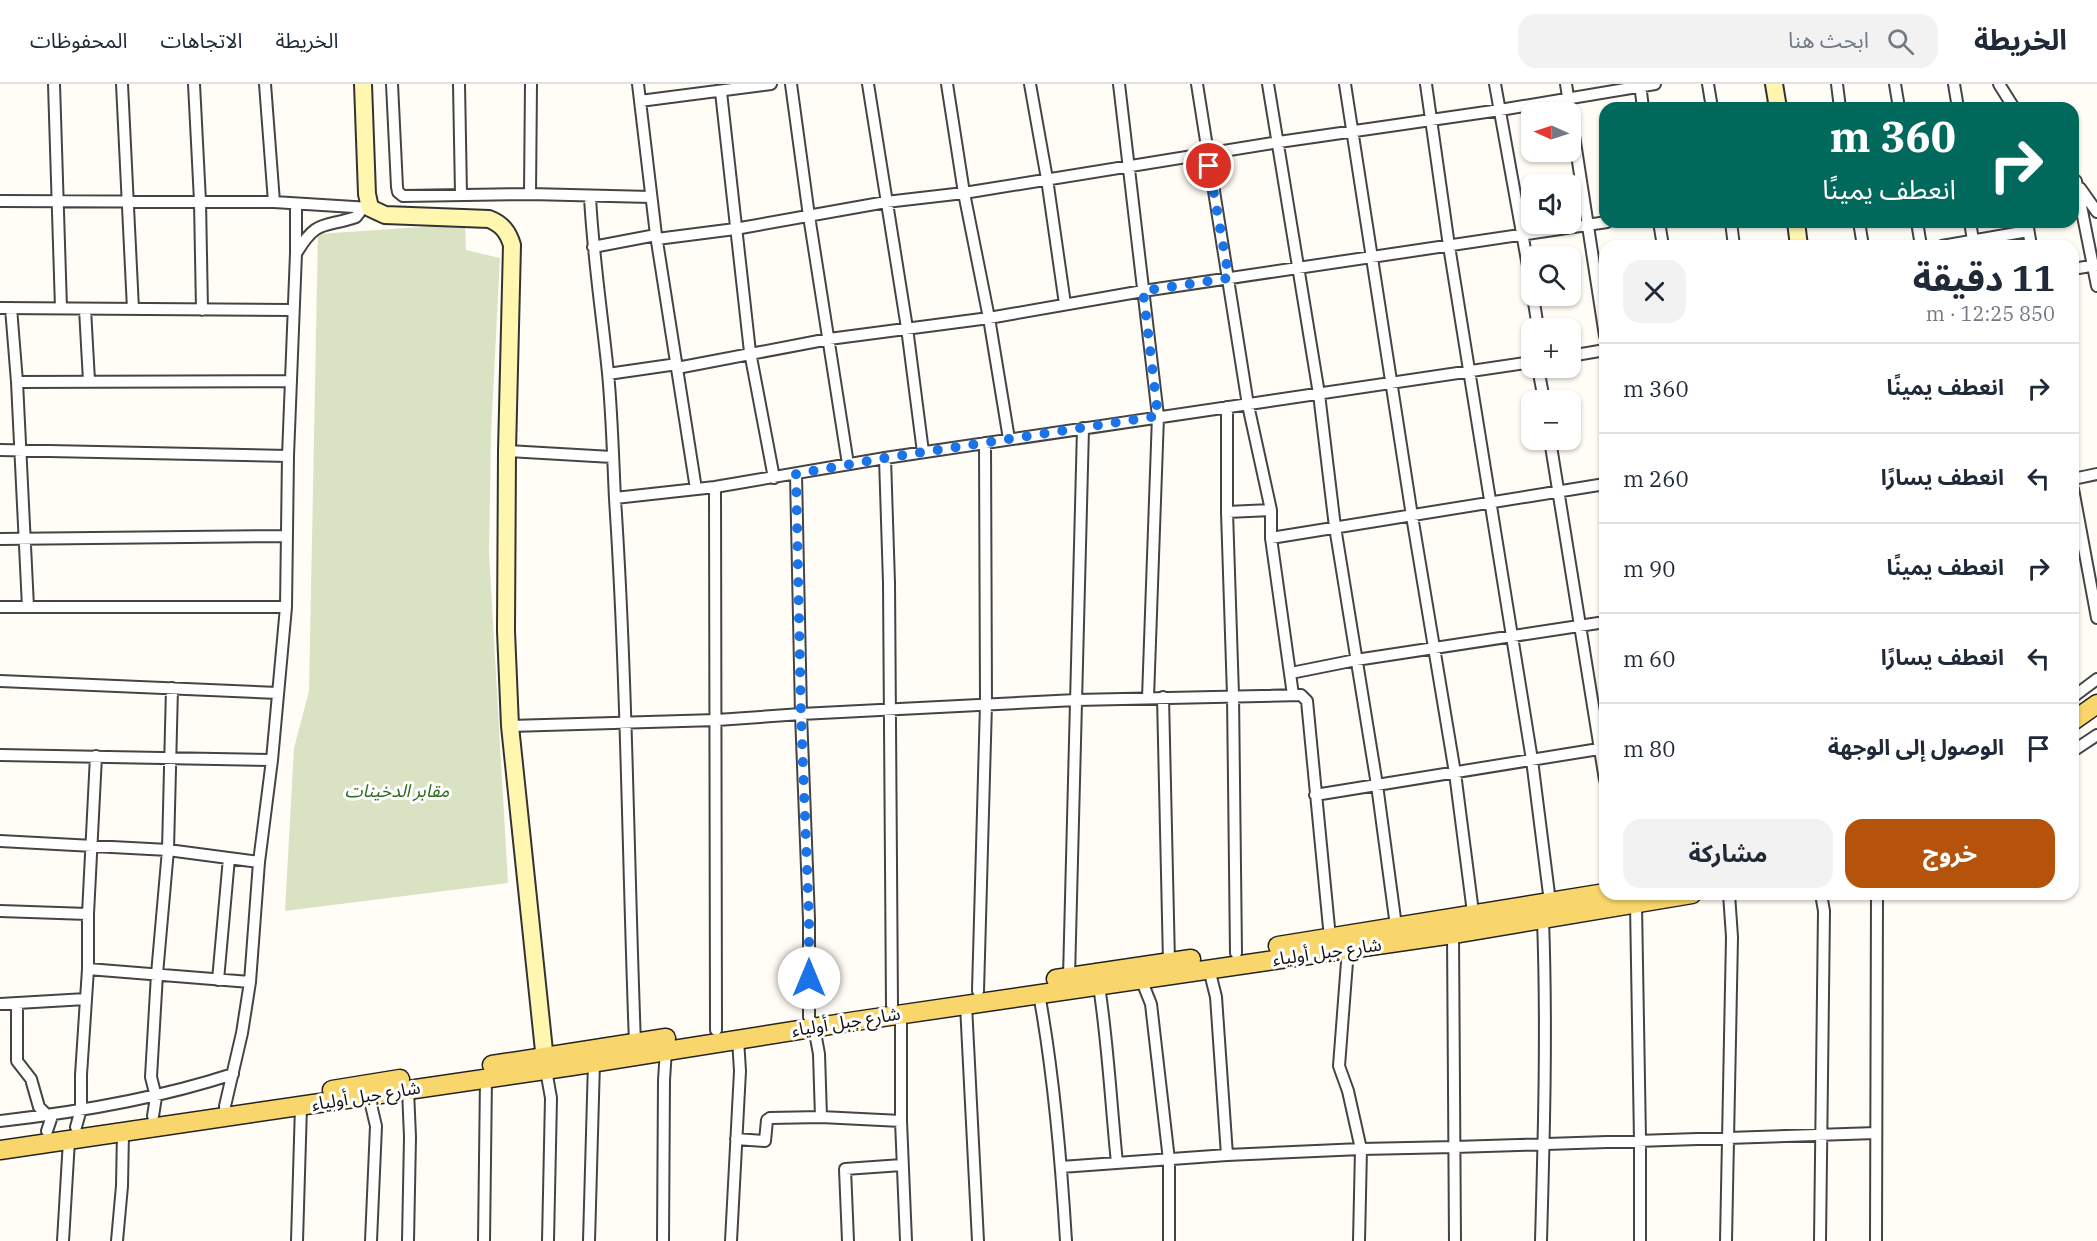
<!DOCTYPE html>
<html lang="ar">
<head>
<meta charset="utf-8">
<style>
	body { margin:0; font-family:"IBM Plex Serif","Noto Sans Arabic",serif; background:#f2f2f3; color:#1f2937; direction:rtl; height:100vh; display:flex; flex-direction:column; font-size:22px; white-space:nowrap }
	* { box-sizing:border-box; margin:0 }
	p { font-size:20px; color:#747a83 }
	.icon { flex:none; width:33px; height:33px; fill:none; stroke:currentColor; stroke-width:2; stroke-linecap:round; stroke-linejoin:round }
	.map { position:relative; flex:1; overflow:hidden; direction:ltr }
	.details { position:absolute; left:1599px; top:156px; width:480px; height:660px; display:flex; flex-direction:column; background:#fff; border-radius:18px; box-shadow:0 2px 4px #0004; direction:rtl }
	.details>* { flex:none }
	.guide { position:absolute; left:1599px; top:18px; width:480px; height:126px; border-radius:18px; box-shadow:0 2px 4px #0004; direction:rtl; background:#00695c; color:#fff; overflow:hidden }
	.needle { width:39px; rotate:273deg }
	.fabs { position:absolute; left:1521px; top:18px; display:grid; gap:12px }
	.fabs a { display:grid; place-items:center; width:60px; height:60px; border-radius:12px; background:#fff; box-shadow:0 2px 4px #0004; font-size:30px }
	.pin { position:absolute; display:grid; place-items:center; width:51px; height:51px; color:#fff; margin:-26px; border:3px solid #fff; border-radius:50%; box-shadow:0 2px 6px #0007 }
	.me { position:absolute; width:66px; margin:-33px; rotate:0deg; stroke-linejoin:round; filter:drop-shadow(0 0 4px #0008) }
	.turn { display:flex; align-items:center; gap:21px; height:126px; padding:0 24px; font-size:27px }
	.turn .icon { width:78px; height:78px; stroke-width:2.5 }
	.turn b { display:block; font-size:42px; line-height:51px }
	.round { display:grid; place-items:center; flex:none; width:63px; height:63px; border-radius:18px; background:#f2f2f3 }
	.overview { display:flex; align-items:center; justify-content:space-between; height:102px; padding:0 24px }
	h1 { font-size:36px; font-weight:700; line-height:45px }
	.primary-button { display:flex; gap:12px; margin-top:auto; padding:12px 24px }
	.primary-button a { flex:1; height:69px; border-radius:18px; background:#b45309; color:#fff; font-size:24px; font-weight:700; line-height:69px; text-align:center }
	.primary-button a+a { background:#f2f2f3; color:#1f2937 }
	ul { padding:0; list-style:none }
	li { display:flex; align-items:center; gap:18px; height:90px; padding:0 24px; border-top:2px solid #e0e1e3 }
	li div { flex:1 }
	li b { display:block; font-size:22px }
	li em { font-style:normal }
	header { display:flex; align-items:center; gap:36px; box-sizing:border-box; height:84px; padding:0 30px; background:#fff; border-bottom:2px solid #e0e1e3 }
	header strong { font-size:28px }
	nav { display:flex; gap:33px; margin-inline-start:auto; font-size:21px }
	.search { width:420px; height:54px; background:#f2f2f3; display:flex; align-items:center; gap:15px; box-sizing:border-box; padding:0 21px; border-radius:18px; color:#747a83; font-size:22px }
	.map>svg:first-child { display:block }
</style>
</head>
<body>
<header>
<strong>الخريطة</strong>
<div class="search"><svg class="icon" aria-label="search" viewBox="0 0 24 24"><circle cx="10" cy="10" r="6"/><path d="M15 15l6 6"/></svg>ابحث هنا</div>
<nav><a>الخريطة</a><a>الاتجاهات</a><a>المحفوظات</a></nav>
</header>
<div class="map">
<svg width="2097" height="1157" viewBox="0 0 2097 1157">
	<rect width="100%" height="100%" fill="#fffdf5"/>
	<path fill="#d9e3c4" d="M465 140 466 166 500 174 491 350 489 469 508 799 285 827 294 664 309 607 318 150Z"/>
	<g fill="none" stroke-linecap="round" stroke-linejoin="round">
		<defs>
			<path id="street" d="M54 0 61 224
				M122 0 133 225
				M194 0 200 117 202 226
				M265 0 274 118
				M392 0 397 103 398 108 403 112 530 110 651 113
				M459 0 461 110
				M638 0 656 151 696 405
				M791 0 809 132 848 380
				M868 0 907 244 923 368
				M947 0 964 109 989 234 1009 355
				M1030 0 1047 95 1065 220
				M1119 0 1158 332 1148 614
				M1197 0 1248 321 1271 426V454L1293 611
				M1268 0 1319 310 1335 443 1377 701 1396 842
				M1345 0 1412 432 1455 689 1474 836
				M1426 0 1449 162 1532 676 1550 818
				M1495 0 1532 204
				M1566 0 1605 252
				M1640 0 1643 24
				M1708 0 1712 24
				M1837 0 1840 24
				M1895 0 1899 24
				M1954 0 1958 24
				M1999 0 2014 24
				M721 8 750 268 774 394
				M640 17 771 0
				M2076 97 2097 202
				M2080 104 2097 128
				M530 110 531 0
				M590 113C593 172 602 230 608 289 612 331 613 373 615 415 627 596 628 777 635 959
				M0 117 274 118 370 124
				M1659 138 1663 162
				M1731 138 1734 162
				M1859 138 1863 162
				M1917 138 1921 162
				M1970 138 1974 162
				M2027 138 2031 162
				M657 155 735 145 886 118 964 109 1279 58 1500 26 1655 0
				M1942 162 2028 147
				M593 163 656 151
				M297 168C317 135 323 144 356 133L363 124
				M2073 185 2097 181
				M1533 212 1538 244
				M0 224 293 226
				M11 224 17 298 28 523
				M85 225 89 297
				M1570 272 1605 266
				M677 284 829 255 989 234 1143 207 1607 138
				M1538 284 1544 316
				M608 290 677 280
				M17 298 291 297
				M1227 323V428L1233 611 1236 869
				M1550 356 1605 696
				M0 366 288 372
				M507 367 612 373
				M885 374 889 499 892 921
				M796 390 801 630 809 835V933
				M2073 395 2097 390
				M715 403 716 946
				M2073 405 2097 534
				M615 414 715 403 885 374 1532 278
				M1227 428 1271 426
				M1271 454 1605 400
				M0 455 286 452
				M0 523H286
				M1291 589 1356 576 1605 538
				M0 597 278 609
				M1163 613 1169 878
				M2073 613 2097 595
				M510 642 717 636 801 630 1076 616 1301 611 1307 617 1330 854
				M2073 667 2097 651
				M0 671 272 676
				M1315 711 1605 664
				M0 757 168 766 259 778
				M1636 820 1640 1056V1157
				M0 827 88 830
				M1453 850 1455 1157
				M1348 865 1339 982 1348 1007 1361 1065 1359 1157
				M88 885 250 898
				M1209 885 1216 913 1227 1071
				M1069 893 1083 344
				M1141 895 1151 920 1169 1076V1157
				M218 896 229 774
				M1099 902C1108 960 1111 1020 1117 1079
				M978 907 986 620 985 359
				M1039 910C1054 991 1061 1074 1066 1157
				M17 919V977L31 995 39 1023 51 1035 47 1047
				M0 920 86 915
				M966 921 978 1157
				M901 930V1037L906 1157
				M814 943 819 970 821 1033
				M546 986 551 1014 548 1157
				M368 1008 376 1042 371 1157
				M153 1032 156 1013 151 993 157 890 168 766 172 604
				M226 1034 225 1022 242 949 250 898 259 778 272 676 286 523 288 372 296 169V120
				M0 1037C79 1028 157 1015 233 990
				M76 1043 81 1025V991L88 885V830L96 672
				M736 1055 765 1057 767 1036 770 1034 821 1033 901 1037
				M1061 1083 1227 1071 1361 1065 1455 1063 1876 1049
				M63 1157 69 1056
				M117 1157 122 1102 123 1048
				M297 1157 301 1022
				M408 1157 410 1053 408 1006
				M484 1157 486 994
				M589 1157 594 978
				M663 1157 664 996 666 966
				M731 1157 740 987 738 955
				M848 1157 845 1085 902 1081
				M1541 1157C1544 1050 1547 943 1543 836
				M1726 1157 1732 853 1729 810
				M1820 1157 1824 827 1821 810
				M1876 1157 1877 810"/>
			<path id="secondary" d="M363 0 367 110 370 124 385 131 489 135C502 140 508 148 512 161L507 367 506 547 510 642 546 986
				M1774 0 1778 24
				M1796 138 1799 162"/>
			<path id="primary" d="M2073 637 2097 620
				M1278 862 1605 809
				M1056 895 1191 875
				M492 981 666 954
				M332 1006 400 995
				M0 1066 572 982 856 937 1453 850 1692 810"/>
		</defs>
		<use href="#street" stroke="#444" stroke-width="14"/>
		<use href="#secondary" stroke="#333" stroke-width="20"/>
		<use href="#primary" stroke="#222" stroke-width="21"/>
		<use href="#street" stroke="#fff" stroke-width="10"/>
		<use href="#secondary" stroke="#fff6b0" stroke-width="16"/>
		<use href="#primary" stroke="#f9d66b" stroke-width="18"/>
	</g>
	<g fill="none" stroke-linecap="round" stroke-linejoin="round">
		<path stroke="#1a73e8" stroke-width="10" stroke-dasharray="0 18" d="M809 894V835L801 630 796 390 885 374 1158 332 1143 207 1229 194 1209 82"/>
	</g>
	<g text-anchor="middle" stroke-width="6" stroke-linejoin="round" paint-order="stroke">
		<g font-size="18" font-style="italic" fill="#2f6b1f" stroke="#fff">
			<text x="397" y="713">مقابر الدخينات</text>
		</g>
		<g font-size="18" fill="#111" stroke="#fff">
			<text transform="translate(1327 868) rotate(-8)" y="6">شارع جبل أولياء</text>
			<text transform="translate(846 938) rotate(-9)" y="6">شارع جبل أولياء</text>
			<text transform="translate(366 1012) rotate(-9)" y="6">شارع جبل أولياء</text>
		</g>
	</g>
</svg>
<div class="fabs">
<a><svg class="needle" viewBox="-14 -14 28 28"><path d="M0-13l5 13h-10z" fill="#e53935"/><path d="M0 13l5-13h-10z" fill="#747a83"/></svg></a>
<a><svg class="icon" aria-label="sound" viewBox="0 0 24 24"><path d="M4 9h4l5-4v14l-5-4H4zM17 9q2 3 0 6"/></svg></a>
<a><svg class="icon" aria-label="search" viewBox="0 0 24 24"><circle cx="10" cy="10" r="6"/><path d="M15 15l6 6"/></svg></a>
<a>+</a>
<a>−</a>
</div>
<div class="pin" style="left:1209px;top:82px;background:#d93025"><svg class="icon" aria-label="arrive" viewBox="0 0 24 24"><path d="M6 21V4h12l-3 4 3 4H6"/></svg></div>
<svg class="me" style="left:809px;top:894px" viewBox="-20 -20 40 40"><circle r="19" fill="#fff"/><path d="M0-13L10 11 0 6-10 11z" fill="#1a73e8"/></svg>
<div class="guide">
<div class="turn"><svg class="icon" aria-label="right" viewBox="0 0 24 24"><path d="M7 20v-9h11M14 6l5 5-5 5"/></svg><div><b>360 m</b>انعطف يمينًا</div></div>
</div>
<section class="details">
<div class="overview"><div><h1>11 دقيقة</h1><p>850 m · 12:25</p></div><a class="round"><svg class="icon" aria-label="close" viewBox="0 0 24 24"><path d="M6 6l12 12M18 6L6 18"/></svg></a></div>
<ul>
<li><svg class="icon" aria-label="right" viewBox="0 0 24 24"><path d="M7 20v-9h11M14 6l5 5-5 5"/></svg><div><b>انعطف يمينًا</b></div><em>360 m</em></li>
<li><svg class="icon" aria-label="left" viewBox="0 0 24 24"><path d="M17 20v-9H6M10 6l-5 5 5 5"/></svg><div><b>انعطف يسارًا</b></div><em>260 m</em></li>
<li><svg class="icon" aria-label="right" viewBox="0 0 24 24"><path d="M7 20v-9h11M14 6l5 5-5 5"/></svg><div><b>انعطف يمينًا</b></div><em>90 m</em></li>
<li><svg class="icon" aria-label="left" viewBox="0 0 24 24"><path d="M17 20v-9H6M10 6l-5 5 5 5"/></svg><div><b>انعطف يسارًا</b></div><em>60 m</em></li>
<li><svg class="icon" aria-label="arrive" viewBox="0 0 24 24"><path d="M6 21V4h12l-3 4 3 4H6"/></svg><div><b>الوصول إلى الوجهة</b></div><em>80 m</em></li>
</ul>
<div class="primary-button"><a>خروج</a><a>مشاركة</a></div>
</section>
</div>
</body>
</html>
